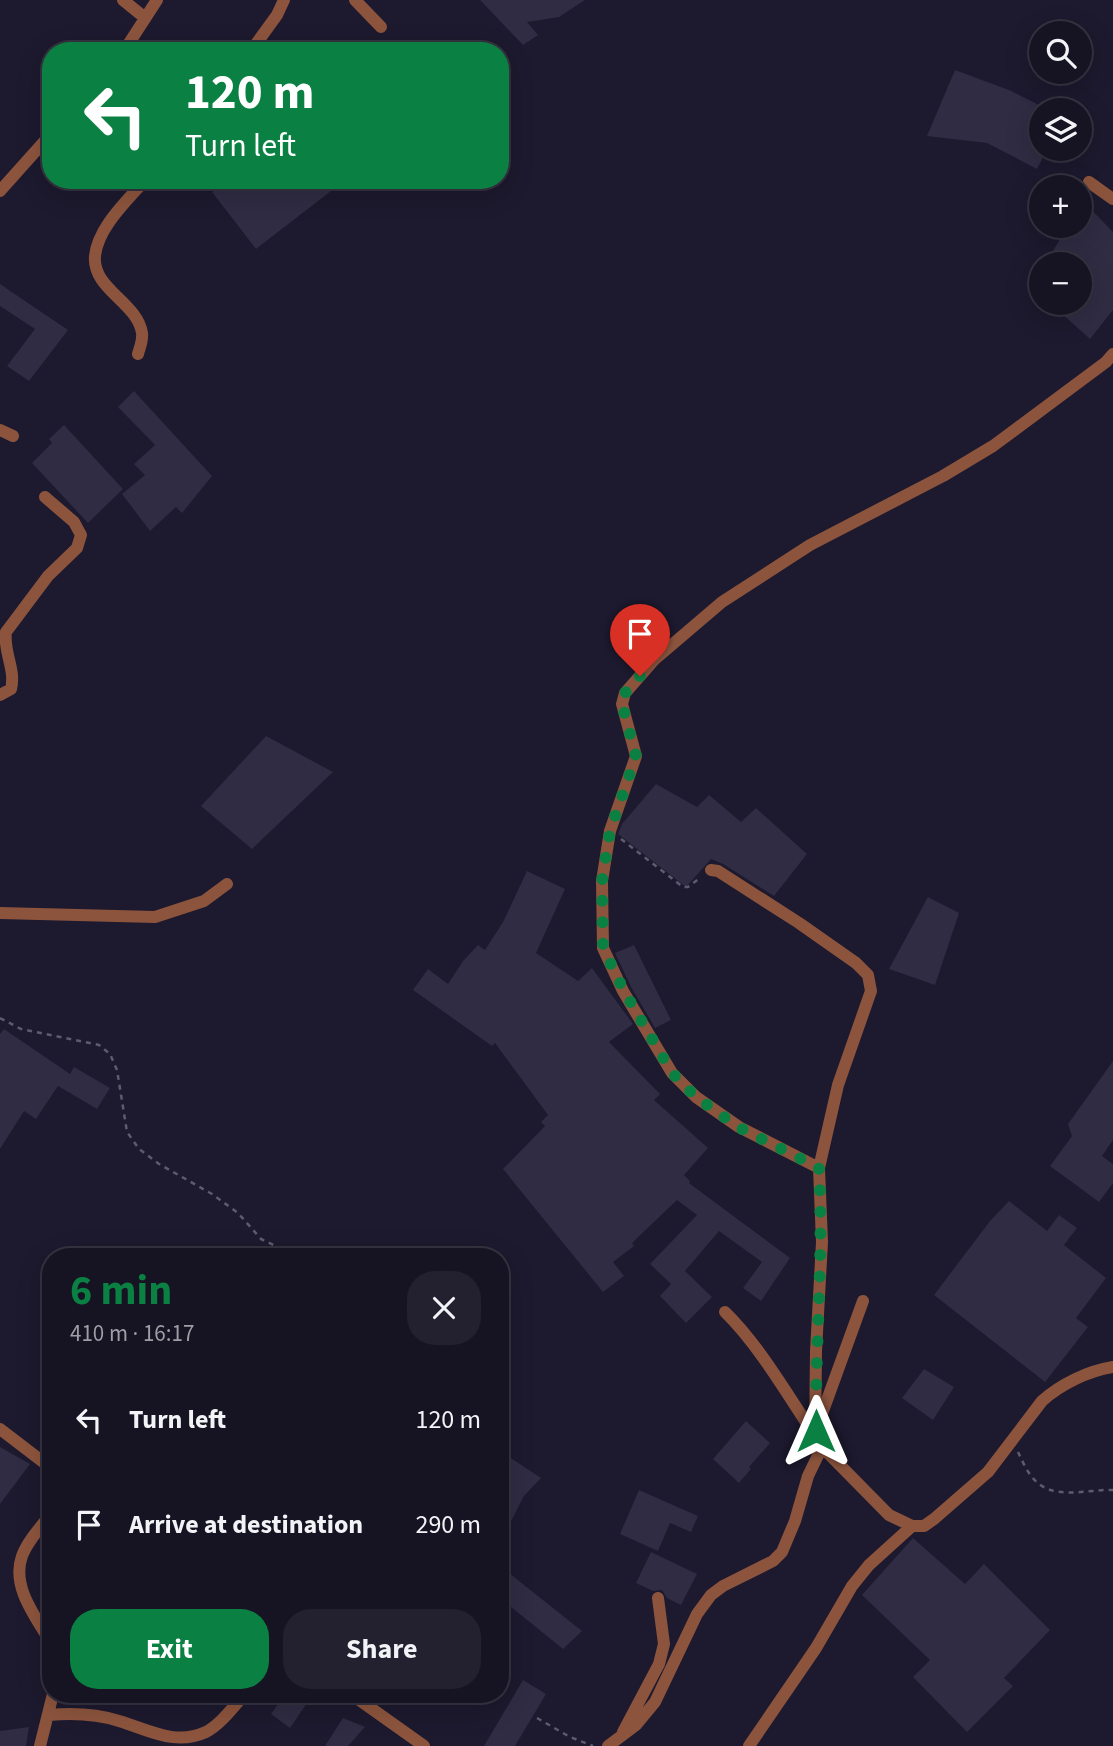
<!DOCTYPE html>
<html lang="en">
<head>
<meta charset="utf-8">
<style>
	body { margin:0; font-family:"Source Sans 3",sans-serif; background:#23202f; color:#f1f3f6; height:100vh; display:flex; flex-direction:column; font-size:26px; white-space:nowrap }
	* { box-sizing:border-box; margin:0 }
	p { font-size:23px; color:#9e9ea5 }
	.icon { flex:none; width:38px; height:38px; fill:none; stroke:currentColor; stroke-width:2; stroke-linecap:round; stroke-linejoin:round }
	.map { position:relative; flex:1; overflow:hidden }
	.drawer { position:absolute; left:42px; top:1248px; width:467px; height:455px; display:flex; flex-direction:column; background:#161322; border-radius:28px; box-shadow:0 7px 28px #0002,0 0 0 2px #353240 }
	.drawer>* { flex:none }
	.banner { position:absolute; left:42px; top:42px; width:467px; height:147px; border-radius:28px; box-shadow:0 7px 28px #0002,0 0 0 2px #353240; background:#0b8043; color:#fff; overflow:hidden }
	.controls { position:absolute; left:1029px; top:21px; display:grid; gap:14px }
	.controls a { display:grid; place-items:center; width:63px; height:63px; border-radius:50%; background:#161322; box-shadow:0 7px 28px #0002,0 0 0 2px #353240; font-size:35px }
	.pin { position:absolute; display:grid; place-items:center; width:60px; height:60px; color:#fff; margin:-72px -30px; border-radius:50% 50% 50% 0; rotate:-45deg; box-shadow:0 0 7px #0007 }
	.pin .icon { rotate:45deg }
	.me { position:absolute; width:77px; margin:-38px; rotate:0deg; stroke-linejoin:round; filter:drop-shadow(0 0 5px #0008) }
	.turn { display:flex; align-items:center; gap:24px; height:147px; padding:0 28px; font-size:32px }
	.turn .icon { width:91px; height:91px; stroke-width:2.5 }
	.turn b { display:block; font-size:49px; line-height:60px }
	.round { display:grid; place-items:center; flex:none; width:74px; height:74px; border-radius:28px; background:#23202f }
	.headline { display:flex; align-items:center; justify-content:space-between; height:119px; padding:0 28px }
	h1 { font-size:42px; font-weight:700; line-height:52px; color:#0b8043 }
	.button { display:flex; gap:14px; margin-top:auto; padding:14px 28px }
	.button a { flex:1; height:80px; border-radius:28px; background:#0b8043; color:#fff; font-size:28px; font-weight:700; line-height:80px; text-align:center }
	.button a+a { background:#23202f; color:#f1f3f6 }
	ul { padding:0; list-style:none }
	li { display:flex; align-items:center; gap:21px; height:105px; padding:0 28px }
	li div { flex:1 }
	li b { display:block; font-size:26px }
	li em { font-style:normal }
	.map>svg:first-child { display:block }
</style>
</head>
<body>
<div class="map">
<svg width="1113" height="1746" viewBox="0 0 1113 1746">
	<rect width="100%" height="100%" fill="#1d192e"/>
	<path fill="#2f2c43" d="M480 0H585L559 17 527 22 538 35 523 45Z
		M955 70 1009 90 1041 106V149H1047L1037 169 987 143 927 136Z
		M226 180H323L331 191 256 249 212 192Z
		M1080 198 1113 232V310L1090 339 1050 303H1080V264H1045L1068 226H1080Z
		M0 284 68 330 29 381 7 366 35 329 0 306Z
		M134 391 212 476 182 513 176 507 150 531 122 494 145 475 134 464 155 445 118 407Z
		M64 425 123 489 88 523 32 463 52 443 49 439Z
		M266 736 333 772 252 849 201 806Z
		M656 784 697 807 709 795 741 822 756 808 807 854 774 896 723 864 711 859 686 887 618 834 622 824Z
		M527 871 565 889 536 953 578 981 592 968 633 1024 609 1042 660 1094 654 1100 708 1148 684 1175 690 1181 689 1183 790 1258 761 1301 743 1288 762 1262 719 1231 685 1271 712 1297 686 1323 660 1296 671 1284 650 1264 697 1215 677 1200 632 1243 634 1246 613 1262 624 1276 603 1292 503 1169 545 1126 541 1122 548 1115 495 1043 492 1046 413 990 428 969 448 984 463 961 478 945 485 950 503 922Z
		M928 897 959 913 935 985 889 969Z
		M634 945 671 1020 655 1028 631 987 615 953Z
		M4 1029 70 1074 74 1067 110 1088 97 1109 58 1086 36 1119 24 1111 0 1149V1034Z
		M1113 1061V1140L1102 1156 1113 1164V1183L1099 1202 1050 1166 1072 1136 1068 1124Z
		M1009 1201 1047 1231 1059 1215 1077 1228 1064 1245 1106 1278 1076 1318 1088 1327 1045 1382 934 1295 990 1221Z
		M924 1369 954 1387 933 1420 902 1398Z
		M746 1421 770 1443 749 1467 751 1469 739 1483 713 1459Z
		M0 1447 30 1464 0 1504Z
		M500 1451 541 1478 524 1496 500 1542Z
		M639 1490 698 1516 691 1532 670 1523 658 1551 620 1534Z
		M913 1538 965 1584 984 1564 1050 1630 1004 1678 1013 1686 967 1732 913 1677 930 1660 862 1595Z
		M651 1552 697 1574 681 1605 667 1598 662 1590 653 1591 636 1583Z
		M500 1566 582 1631 563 1649 500 1598Z
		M523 1680 546 1694 515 1746H484Z
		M285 1694H313L290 1728 271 1714Z
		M343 1718 365 1727 348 1746H325Z
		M29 1727 26 1746H0V1731Z"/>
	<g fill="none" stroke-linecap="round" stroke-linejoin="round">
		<path stroke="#5e5b6e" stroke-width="2.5" stroke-dasharray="5 5" stroke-linecap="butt" d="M621 839 683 887H688L700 878
			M0 1018 21 1029 99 1045 110 1054 117 1070 127 1132 139 1149 159 1164 212 1194 238 1213 261 1239 288 1252
			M1018 1452C1022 1460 1026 1470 1032 1477 1051 1502 1086 1489 1113 1490
			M537 1718 570 1737 593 1746"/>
		<path stroke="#8c543d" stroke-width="12" d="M123 0 144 17
			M355 0 381 27
			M124 51 157 0
			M251 51 277 15 284 0
			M1089 182 1113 199
			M0 191 51 134
			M138 354C140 347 143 340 142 333 137 302 92 289 95 256 98 227 127 201 145 180
			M0 430 13 436
			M0 695 11 689C16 669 3 652 6 632L48 576 77 548 81 535 74 522 45 497
			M0 913 155 917 204 901 227 884
			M819 1168 739 1127 696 1097 672 1073 623 991 603 948 602 881 610 831 636 756 622 704 625 693 654 660 722 602 810 545 943 476 993 446 1106 362 1113 354
			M725 1312C759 1345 789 1397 815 1436
			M819 1422 863 1301
			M0 1429 51 1468
			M822 1447 889 1515 912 1526H924L934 1519 988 1472 1042 1401C1061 1384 1088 1371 1113 1367
			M51 1514C41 1527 28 1540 22 1556 11 1587 36 1617 51 1643
			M351 1694 424 1746
			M49 1715C72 1713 97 1714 119 1721 149 1730 175 1746 206 1732 221 1724 233 1707 245 1694
			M623 1732 659 1664 664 1644 658 1598
			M40 1746 53 1694
			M608 1746 636 1725 655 1702 697 1614 711 1595 723 1586 773 1561 782 1552 795 1521 808 1476 822 1447 815 1437 816 1351 822 1242 819 1168 838 1085 871 991 868 975 856 963 799 923 718 871 711 870
			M749 1746 816 1648 852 1586 869 1565 912 1526"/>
	</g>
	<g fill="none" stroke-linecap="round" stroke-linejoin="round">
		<path stroke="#0b8043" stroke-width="12" stroke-dasharray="0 21.6" d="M640 676 625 693 622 704 636 756 610 831 602 881 603 948 624 991 672 1073 696 1097 738 1127 819 1168C824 1256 815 1343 816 1431"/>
	</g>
</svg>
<div class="controls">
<a><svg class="icon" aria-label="search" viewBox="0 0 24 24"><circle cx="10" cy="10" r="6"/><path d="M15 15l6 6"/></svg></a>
<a><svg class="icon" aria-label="layers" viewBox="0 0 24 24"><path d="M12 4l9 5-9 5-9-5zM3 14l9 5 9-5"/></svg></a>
<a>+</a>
<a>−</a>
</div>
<div class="pin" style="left:640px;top:676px;background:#d93025"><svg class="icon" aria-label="arrive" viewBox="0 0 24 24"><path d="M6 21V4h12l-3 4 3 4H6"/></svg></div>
<svg class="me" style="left:816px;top:1431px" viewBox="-20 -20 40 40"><path d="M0-17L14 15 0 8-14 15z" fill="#0b8043" stroke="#fff" stroke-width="4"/></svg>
<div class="banner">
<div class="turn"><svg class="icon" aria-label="left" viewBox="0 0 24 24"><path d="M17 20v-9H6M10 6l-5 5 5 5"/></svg><div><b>120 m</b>Turn left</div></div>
</div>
<section class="drawer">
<div class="headline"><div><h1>6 min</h1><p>410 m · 16:17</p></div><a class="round"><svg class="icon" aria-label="close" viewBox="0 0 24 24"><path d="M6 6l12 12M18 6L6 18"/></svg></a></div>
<ul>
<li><svg class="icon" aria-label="left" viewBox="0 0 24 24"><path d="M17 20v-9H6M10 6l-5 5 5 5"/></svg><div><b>Turn left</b></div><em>120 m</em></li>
<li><svg class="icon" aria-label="arrive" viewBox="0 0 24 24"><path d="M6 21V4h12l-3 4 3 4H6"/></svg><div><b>Arrive at destination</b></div><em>290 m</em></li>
</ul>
<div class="button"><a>Exit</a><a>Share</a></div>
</section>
</div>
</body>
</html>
